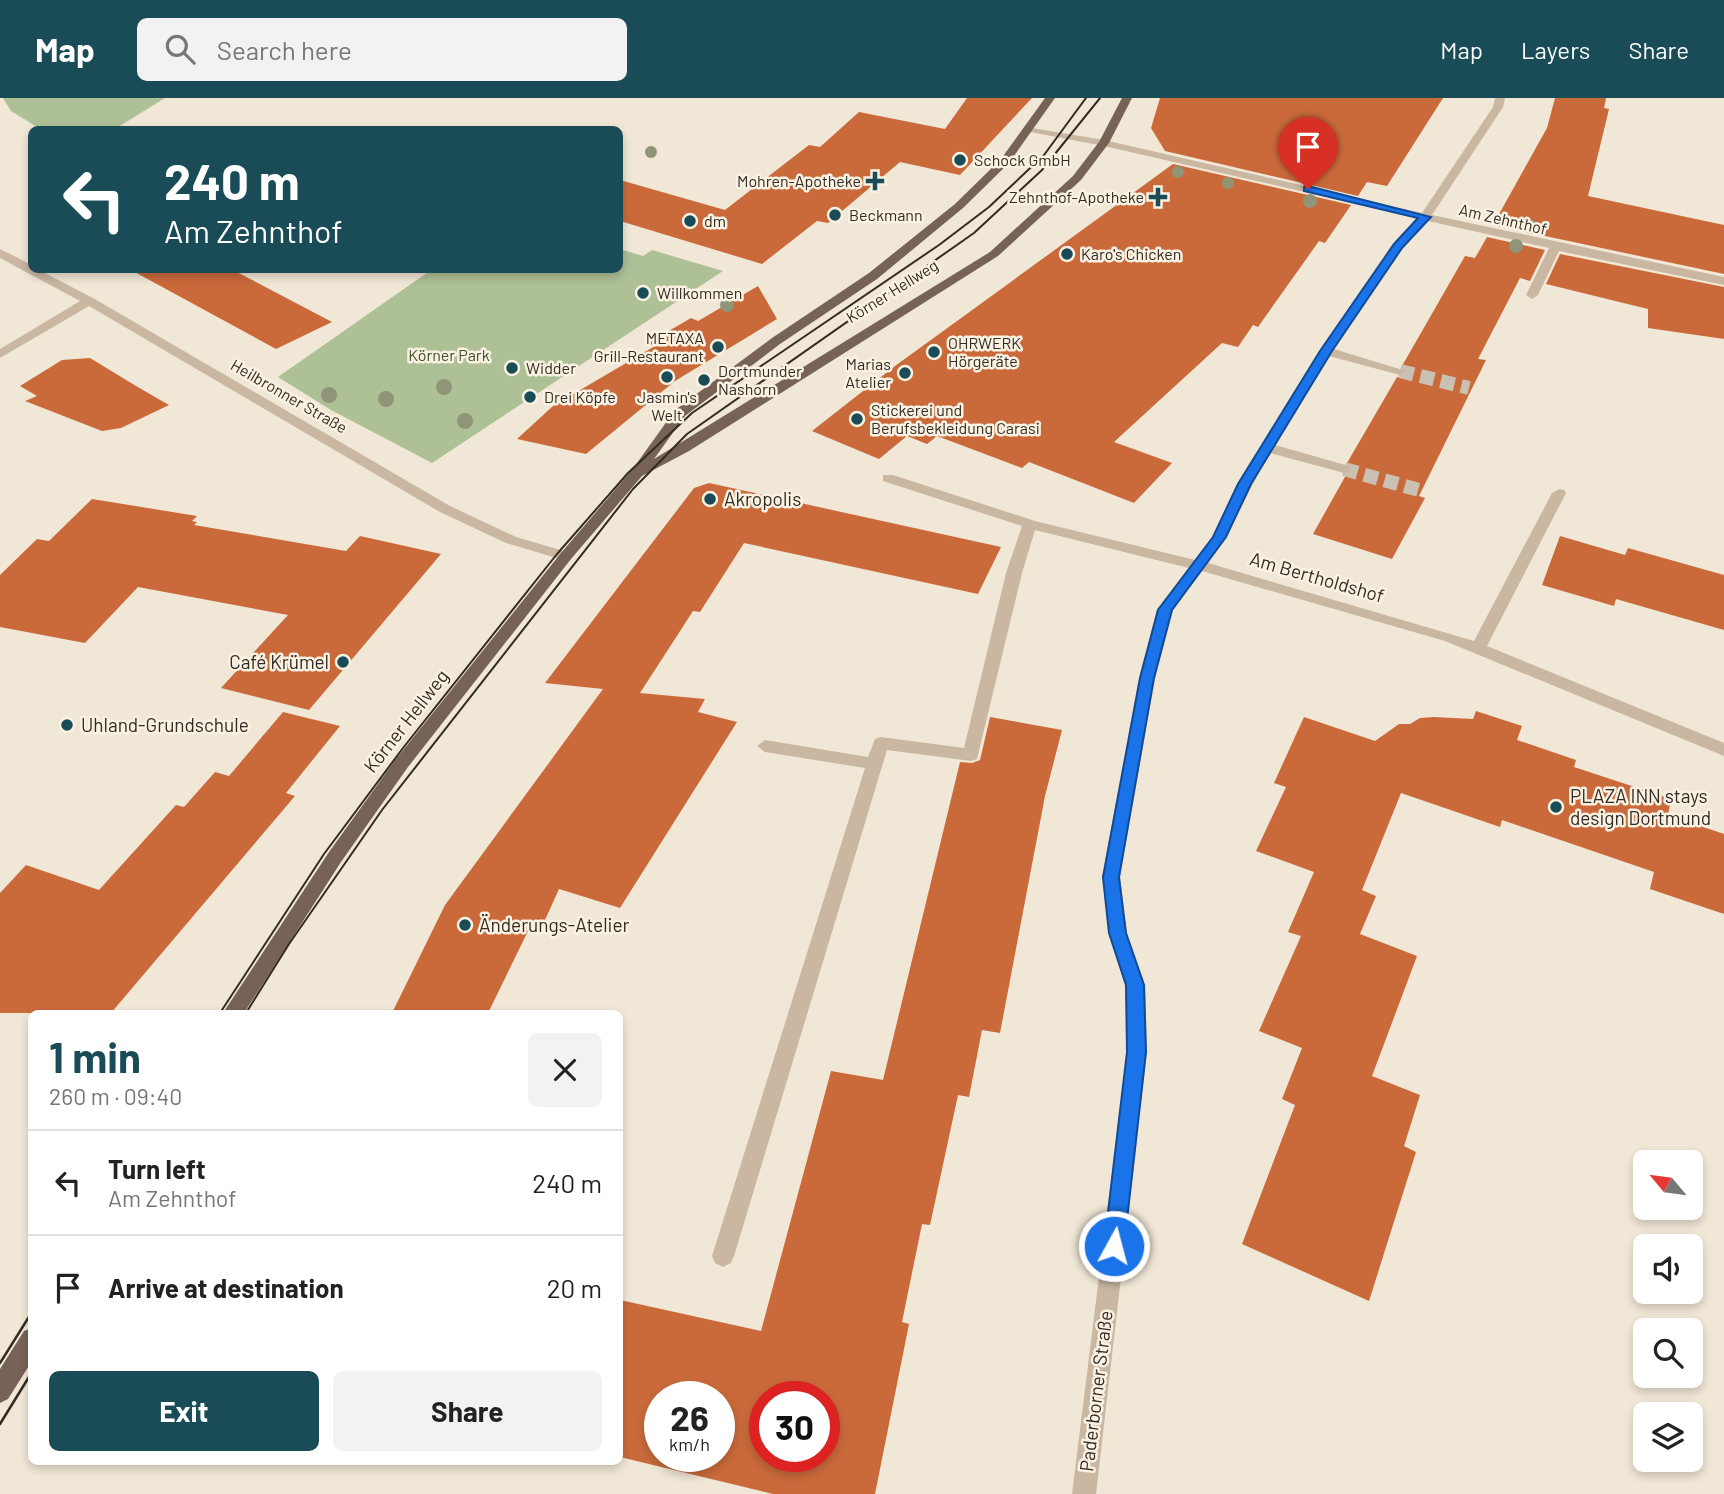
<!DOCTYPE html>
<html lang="en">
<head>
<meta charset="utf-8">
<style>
	body { margin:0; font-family:Barlow,sans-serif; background:#f2f2f2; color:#222; height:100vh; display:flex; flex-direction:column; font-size:26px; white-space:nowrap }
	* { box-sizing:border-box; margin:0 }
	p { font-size:23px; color:#767676 }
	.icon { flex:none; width:38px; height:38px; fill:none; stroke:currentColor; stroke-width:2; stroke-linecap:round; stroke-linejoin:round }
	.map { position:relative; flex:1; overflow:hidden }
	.sheet { position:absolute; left:28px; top:912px; width:595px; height:455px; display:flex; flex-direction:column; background:#fff; border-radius:10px; box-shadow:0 4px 10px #0003 }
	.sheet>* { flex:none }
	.top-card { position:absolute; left:28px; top:28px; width:595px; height:147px; border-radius:10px; box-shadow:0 4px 10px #0003; background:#194c56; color:#fff; overflow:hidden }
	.needle { width:46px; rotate:299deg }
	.controls { position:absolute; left:1633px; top:1052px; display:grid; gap:14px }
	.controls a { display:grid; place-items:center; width:70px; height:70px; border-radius:10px; background:#fff; box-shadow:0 4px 10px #0003; font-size:35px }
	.speed { position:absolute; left:644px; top:1283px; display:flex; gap:14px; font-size:35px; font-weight:700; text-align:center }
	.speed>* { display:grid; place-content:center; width:91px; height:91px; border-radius:50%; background:#fff; box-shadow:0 4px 10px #0003; line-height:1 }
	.speed small { font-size:18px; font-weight:400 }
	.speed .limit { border:10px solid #d22; background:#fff; color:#111 }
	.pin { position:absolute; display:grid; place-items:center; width:60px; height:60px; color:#fff; margin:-72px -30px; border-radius:50% 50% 50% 0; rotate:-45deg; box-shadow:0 0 7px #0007 }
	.pin .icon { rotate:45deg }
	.me { position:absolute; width:77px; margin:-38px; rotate:7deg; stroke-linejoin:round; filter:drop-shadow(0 0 5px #0008) }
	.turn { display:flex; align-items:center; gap:24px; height:147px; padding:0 21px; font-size:32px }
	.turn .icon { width:91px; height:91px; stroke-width:2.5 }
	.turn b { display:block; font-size:49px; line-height:60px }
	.round { display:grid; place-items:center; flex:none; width:74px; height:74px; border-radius:10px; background:#f2f2f2 }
	.head { display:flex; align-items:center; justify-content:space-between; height:119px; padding:0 21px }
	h1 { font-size:42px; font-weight:700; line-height:52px; color:#194c56 }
	.button { display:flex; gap:14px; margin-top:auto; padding:14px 21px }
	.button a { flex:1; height:80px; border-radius:10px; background:#194c56; color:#fff; font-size:28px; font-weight:700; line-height:80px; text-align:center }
	.button a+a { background:#f2f2f2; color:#222 }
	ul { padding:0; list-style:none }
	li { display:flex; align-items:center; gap:21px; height:105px; padding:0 21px; border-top:2px solid #e0e0e0 }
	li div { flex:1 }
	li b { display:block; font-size:26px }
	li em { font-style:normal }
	header { display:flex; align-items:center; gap:42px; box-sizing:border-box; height:98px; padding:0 35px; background:#194c56; color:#fff }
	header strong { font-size:33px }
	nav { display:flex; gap:38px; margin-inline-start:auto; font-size:24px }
	.search { width:490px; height:63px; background:#f2f2f2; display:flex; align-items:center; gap:18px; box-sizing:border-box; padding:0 24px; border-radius:10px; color:#767676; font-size:26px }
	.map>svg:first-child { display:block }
</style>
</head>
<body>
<header>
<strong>Map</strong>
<div class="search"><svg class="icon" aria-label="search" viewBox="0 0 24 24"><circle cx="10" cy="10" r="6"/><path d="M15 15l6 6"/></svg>Search here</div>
<nav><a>Map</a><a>Layers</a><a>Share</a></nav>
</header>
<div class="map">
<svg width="1724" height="1396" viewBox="0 0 1724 1396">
	<rect width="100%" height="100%" fill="#f1e7d6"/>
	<path fill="#aec096" d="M3 0H165L115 31 42 32 11 13Z
		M620 151 643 158 652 152 723 173 432 365 331 312 278 279 431 172H620Z"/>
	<path fill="#ca6a3b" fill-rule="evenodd" d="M967 0H1032L960 77 900 64 828 125 817 123 762 166 620 123V82L725 112 809 47 820 49 859 14 945 31Z
		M1160 0H1443L1387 88 1367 84 1358 98 1165 53 1151 30Z
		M1555 0H1606L1604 10 1609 11 1588 98 1724 127V176L1493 127 1547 30Z
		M1173 66 1351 107 1325 145 1319 143 1258 229 1253 227 1238 249 1222 245 1114 344 1172 365 1134 405 1029 364 1022 370 937 338 927 346 907 338 879 361 812 333 895 268Z
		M1487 139 1545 152 1530 183 1520 180 1478 261 1486 262 1419 398 1425 400 1392 461 1313 436 1346 377 1354 372 1347 365 1397 279H1401L1409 274 1402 268 1465 158 1475 160Z
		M1560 156 1724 189V241L1648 230V211L1546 186Z
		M131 172H233L332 224 276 251Z
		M758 188 777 221 675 283 586 356 517 341 553 308 655 248 648 245 691 220 698 223Z
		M90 260 136 288 169 307 121 330 102 333 25 303 37 298 20 288 62 262Z
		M709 385 1001 449 978 496 744 445 700 514 693 513 640 595 705 601 698 614 737 624 620 810 559 791 540 833 529 831 488 915H392L445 807 603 591 545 585 694 390Z
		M92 401 197 418 192 423 197 424 194 427 346 453 360 438 441 456 309 612 221 590 288 517 138 489 85 545 0 529V477L37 441 49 443Z
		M1560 438 1625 457 1628 450 1724 477V532L1616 501 1614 508 1542 487Z
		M1476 613 1522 628 1517 642 1576 662 1574 669 1671 701 1668 717 1724 736V816L1650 791 1654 774 1502 722 1500 729 1401 695 1362 792 1376 798 1360 836 1417 858 1372 978 1420 997 1404 1048 1416 1054 1369 1203 1242 1146 1295 1007 1282 1001 1302 950 1259 933 1301 838 1288 834 1314 774 1256 753 1286 689 1274 685 1304 619 1375 643 1399 626H1410L1420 620 1434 619 1473 621Z
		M283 614 340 628 286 695 295 698 111 915H0V795L26 767 99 792 176 707 184 709 215 674 229 678Z
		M990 619 1062 632 1045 698 1000 935 982 932 969 999 958 997 930 1127 922 1126 902 1224 909 1226 875 1396H773L620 1359V1202L761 1233 831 973 883 982 960 664 972 665 980 662ZM660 1298H719V1358H660ZM765 1298H824V1358H765Z"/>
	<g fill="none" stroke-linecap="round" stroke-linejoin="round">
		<path stroke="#cbc1b2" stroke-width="14" stroke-dasharray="14 7" stroke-linecap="butt" d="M1400 273 1469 290
			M1344 371 1419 392"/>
		<path fill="#c9b7a2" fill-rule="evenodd" d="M1495 0H1505L1503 9 1432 117 1724 179V187L1559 153 1538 197 1532 201 1526 197 1549 150 1428 123 1402 150 1334 251 1406 273 1400 277 1329 258 1275 347 1349 368 1351 371 1344 375 1270 355C1248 391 1234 431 1208 465L1474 543 1552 395 1559 391 1564 392 1566 395 1487 548 1724 645V658L1445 543 1202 473 1173 512 1155 580 1120 779 1127 836 1145 887 1147 954 1096 1396H1072L1127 954 1125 887 1109 836 1102 779 1139 580 1157 511 1189 470 1035 432 1022 475 977 661 971 663 887 652 734 1158 731 1165 723 1169 715 1165 712 1158 865 670 765 654 757 648 765 642 868 659 875 641 881 639 964 650 1006 475 1022 428 883 383V377H893L1035 423 1195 462 1213 438 1237 386 1320 253 1394 146 1418 120 1104 48 1030 34 1025 31 1026 29 1104 42 1422 115 1493 9Z
			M0 151 32 167V172H39L93 200 450 408 516 439 571 455 573 458 566 463 506 445 440 414 89 208 0 260V251L80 203 0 160Z"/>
		<path fill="#766355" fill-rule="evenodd" d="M1045 0H1055L1009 65 963 110 877 181 780 246 685 318 654 361 990 154 1073 78 1099 44 1122 0H1132L1109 45 1081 82 998 158 689 353 642 378 571 461 408 669 341 764 244 915H223L329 754 396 661 561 455 632 372 675 312 772 240 869 175 955 106 1001 61Z
			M32 1230V1263L8 1301 0 1305V1271L24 1233Z"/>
		<path stroke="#332b24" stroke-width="2" d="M220 915 324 756 403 650 557 456 628 375 692 315 939 147 989 109 1044 57 1086 0
			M246 915 289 846 382 712 633 391 687 336 974 135 1042 72 1100 0"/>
		<path stroke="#332b24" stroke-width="2.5" d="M0 1265 32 1214
			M0 1326 32 1274"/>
	</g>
	<g fill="#8f9576">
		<circle cx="651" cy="54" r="6"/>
		<circle cx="1178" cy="74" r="6"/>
		<circle cx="1228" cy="85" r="6"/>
		<circle cx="1310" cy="103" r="7"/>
		<circle cx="1531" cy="129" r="7"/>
		<circle cx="1516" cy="148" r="7"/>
		<circle cx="727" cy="207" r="7"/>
		<circle cx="444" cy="289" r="8"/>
		<circle cx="329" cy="297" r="8"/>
		<circle cx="386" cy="301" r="8"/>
		<circle cx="465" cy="323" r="8"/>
	</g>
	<path fill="#1a73e8" stroke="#114b97" stroke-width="2" d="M1308 88 1431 119 1402 150 1332 253 1251 386 1226 439 1172 512 1154 580 1119 779 1126 835 1144 887 1146 954 1124 1148 1121 1154 1114 1157 1107 1154 1104 1148 1127 954 1126 887 1109 835 1103 779 1140 580 1158 512 1213 439 1238 386 1320 253 1394 146 1418 120 1304 93V89Z"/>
	<g fill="#194c56" stroke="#f9f1e2" stroke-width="2.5">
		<circle cx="960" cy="62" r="7"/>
		<path d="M871.5 72.5h7v7h7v7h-7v7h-7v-7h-7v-7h7z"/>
		<path d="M1154.5 88.5h7v7h7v7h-7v7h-7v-7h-7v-7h7z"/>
		<circle cx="835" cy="117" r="7"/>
		<circle cx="690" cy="123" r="7"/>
		<circle cx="1067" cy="156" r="7"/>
		<circle cx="643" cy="195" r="7"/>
		<circle cx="718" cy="249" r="7"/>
		<circle cx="934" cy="254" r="7"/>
		<circle cx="512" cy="270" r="7"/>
		<circle cx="905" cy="275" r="7"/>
		<circle cx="667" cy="279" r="7"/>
		<circle cx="704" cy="282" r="7"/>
		<circle cx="530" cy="299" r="7"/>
		<circle cx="857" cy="321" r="7"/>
		<circle cx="710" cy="401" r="7"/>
		<circle cx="343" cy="564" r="7"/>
		<circle cx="67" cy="627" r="7"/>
		<circle cx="1556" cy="709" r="7"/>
		<circle cx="465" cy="827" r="7"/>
	</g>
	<g text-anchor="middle" stroke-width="5" stroke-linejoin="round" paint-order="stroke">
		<g font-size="16" fill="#332b24" stroke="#f9f1e2" text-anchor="start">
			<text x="974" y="68">Schock GmbH</text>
			<text x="861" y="89" text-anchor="end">Mohren-Apotheke</text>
			<text x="1144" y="105" text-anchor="end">Zehnthof-Apotheke</text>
			<text x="849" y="123">Beckmann</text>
			<text x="704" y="129">dm</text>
			<text x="1081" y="162">Karo's Chicken</text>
			<text x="657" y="201">Willkommen</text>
			<text x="704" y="246" text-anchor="end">METAXA<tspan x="704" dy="18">Grill-Restaurant</tspan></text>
			<text x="948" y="251">OHRWERK<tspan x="948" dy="18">Hörgeräte</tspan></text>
			<text x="891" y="272" text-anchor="end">Marias<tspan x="891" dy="18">Atelier</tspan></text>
			<text x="526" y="276">Widder</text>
			<text x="718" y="279">Dortmunder<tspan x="718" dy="18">Nashorn</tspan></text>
			<text x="544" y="305">Drei Köpfe</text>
			<text x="667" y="305" text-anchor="middle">Jasmin's<tspan x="667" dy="18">Welt</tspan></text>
			<text x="871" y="318">Stickerei und<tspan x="871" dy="18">Berufsbekleidung Carasi</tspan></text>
		</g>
		<g font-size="16" fill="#332b24" stroke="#f9f1e2">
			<text transform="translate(1503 121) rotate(13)" y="6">Am Zehnthof</text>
			<text transform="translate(892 193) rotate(-32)" y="6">Körner Hellweg</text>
			<text transform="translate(289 298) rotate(30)" y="6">Heilbronner Straße</text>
		</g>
		<g font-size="16" fill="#3f5228" stroke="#f9f1e2">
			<text x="449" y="263">Körner Park</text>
		</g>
		<g font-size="19" fill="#332b24" stroke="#f9f1e2" text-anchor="start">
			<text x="724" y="408">Akropolis</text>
			<text x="329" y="571" text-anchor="end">Café Krümel</text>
			<text x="81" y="634">Uhland-Grundschule</text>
			<text x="1570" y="705">PLAZA INN stays<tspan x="1570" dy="22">design Dortmund</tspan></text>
			<text x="479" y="834">Änderungs-Atelier</text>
		</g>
		<g font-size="19" fill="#332b24" stroke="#f9f1e2">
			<text transform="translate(1317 479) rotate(16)" y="7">Am Bertholdshof</text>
			<text transform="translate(406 623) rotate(-52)" y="7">Körner Hellweg</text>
			<text transform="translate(1096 1293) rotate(-83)" y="7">Paderborner Straße</text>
		</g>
	</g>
</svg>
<div class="controls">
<a><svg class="needle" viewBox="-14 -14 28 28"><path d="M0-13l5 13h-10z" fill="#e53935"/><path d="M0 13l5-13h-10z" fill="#767676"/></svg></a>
<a><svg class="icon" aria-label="sound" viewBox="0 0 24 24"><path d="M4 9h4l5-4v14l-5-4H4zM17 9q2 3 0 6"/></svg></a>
<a><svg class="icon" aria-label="search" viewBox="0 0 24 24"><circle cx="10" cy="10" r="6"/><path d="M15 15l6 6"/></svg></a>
<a><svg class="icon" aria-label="layers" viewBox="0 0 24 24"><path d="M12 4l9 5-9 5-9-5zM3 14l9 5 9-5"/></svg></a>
</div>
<div class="speed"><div>26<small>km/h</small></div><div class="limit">30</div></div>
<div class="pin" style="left:1308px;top:91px;background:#d93025"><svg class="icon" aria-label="arrive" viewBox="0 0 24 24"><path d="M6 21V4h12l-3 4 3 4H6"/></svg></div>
<svg class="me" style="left:1114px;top:1148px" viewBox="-20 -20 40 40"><circle r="17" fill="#1a73e8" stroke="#fff" stroke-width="3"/><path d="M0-11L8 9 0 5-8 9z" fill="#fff"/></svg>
<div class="top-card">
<div class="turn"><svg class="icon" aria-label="left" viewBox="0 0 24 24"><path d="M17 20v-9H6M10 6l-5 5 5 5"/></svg><div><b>240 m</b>Am Zehnthof</div></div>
</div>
<section class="sheet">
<div class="head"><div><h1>1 min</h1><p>260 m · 09:40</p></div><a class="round"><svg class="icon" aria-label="close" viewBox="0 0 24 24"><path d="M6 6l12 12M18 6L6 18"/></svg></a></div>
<ul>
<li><svg class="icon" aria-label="left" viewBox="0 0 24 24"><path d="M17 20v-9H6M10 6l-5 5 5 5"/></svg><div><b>Turn left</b><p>Am Zehnthof</p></div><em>240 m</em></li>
<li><svg class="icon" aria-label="arrive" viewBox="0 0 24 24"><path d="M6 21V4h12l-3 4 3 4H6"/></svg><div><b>Arrive at destination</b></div><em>20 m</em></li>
</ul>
<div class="button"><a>Exit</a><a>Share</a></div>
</section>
</div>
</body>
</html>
